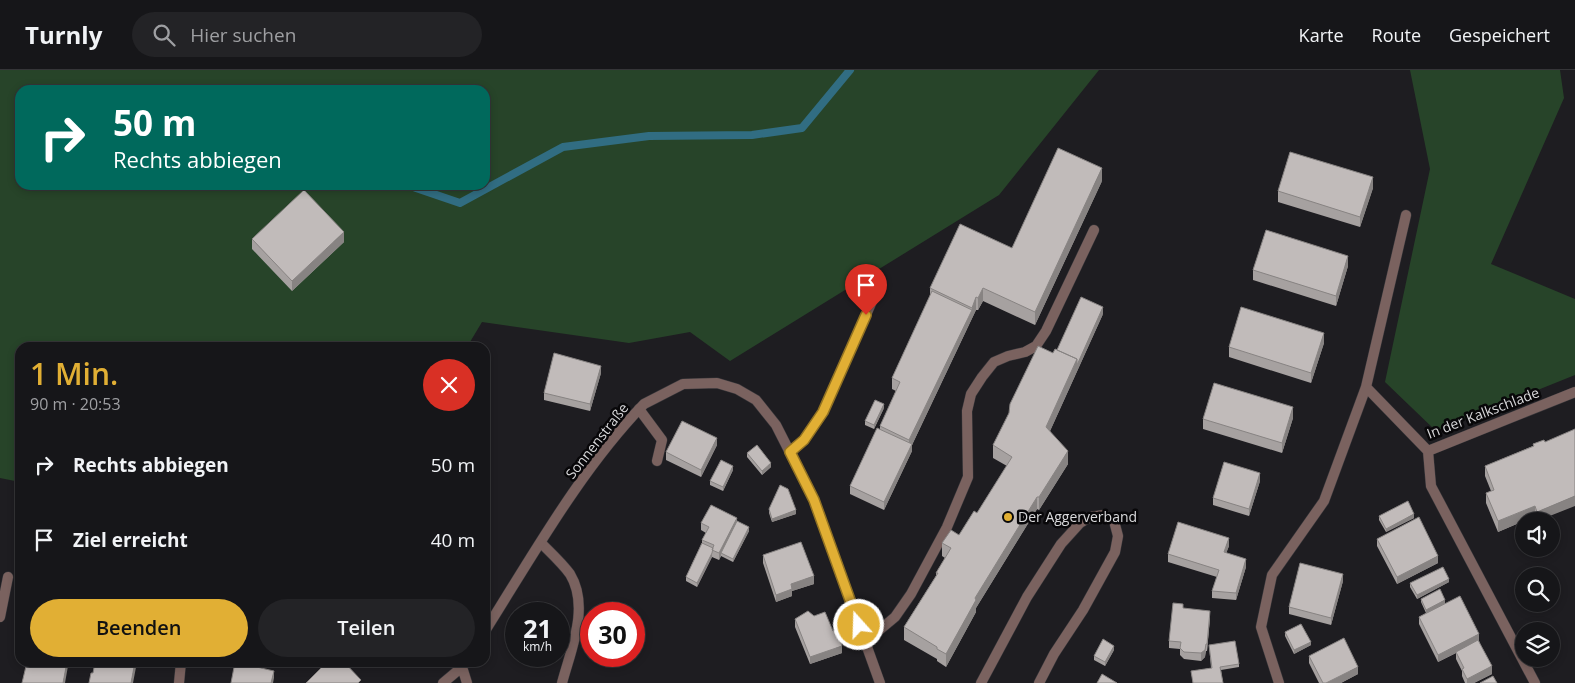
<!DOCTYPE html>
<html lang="de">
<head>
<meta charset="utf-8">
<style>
	body { margin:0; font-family:"Open Sans",sans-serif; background:#232326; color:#f1f3f6; height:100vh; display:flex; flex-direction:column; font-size:19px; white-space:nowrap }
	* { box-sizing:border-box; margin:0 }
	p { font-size:16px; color:#9e9fa2 }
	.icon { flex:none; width:28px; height:28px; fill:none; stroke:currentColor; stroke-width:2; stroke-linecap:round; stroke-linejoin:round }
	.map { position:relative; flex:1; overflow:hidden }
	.side { position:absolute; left:15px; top:272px; width:475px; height:325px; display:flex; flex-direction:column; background:#161619; border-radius:15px; box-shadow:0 2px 8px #0003,0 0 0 1px #353538 }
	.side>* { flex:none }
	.guide { position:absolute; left:15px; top:15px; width:475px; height:105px; border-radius:15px; box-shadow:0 2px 8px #0003,0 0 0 1px #353538; background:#00695c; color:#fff; overflow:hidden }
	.fabs { position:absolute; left:1515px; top:442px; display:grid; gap:10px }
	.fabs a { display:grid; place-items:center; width:45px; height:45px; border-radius:50%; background:#161619; box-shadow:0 2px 8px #0003,0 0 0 1px #353538; font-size:25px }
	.speed { position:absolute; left:505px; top:532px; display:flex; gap:10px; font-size:25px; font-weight:700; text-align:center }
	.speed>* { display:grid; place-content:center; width:65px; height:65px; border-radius:50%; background:#161619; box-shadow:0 2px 8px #0003,0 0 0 1px #353538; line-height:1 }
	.speed small { font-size:12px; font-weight:400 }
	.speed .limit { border:8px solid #d22; background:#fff; color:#111 }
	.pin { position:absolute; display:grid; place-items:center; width:42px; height:42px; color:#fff; margin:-51px -21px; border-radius:50% 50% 50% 0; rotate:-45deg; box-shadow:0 0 5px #0007 }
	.pin .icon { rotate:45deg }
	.me { position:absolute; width:55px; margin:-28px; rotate:340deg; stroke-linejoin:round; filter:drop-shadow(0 0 4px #0008) }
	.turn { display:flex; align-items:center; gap:18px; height:105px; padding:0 15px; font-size:22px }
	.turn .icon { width:65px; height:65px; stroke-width:2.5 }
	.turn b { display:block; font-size:35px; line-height:42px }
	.round { display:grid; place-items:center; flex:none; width:52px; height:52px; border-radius:26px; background:#232326 }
	.summary { display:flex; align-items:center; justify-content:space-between; height:85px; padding:0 15px }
	h1 { font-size:30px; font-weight:600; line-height:38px; color:#e1af34 }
	.cta { display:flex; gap:10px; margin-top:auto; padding:10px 15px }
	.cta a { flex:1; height:58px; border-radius:30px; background:#e1af34; color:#111; font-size:20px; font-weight:600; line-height:58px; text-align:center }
	.cta a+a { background:#232326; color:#f1f3f6 }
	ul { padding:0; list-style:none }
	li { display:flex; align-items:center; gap:15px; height:75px; padding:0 15px }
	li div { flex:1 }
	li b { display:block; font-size:19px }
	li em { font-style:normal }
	header { display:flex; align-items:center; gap:30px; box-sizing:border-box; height:70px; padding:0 25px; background:#161619; border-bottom:1px solid #353538 }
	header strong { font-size:24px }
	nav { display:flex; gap:28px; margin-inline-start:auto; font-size:18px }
	.search { width:350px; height:45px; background:#232326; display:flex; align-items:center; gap:12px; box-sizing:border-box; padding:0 18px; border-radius:28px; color:#9e9fa2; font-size:19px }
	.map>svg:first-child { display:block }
</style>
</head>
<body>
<header>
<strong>Turnly</strong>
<div class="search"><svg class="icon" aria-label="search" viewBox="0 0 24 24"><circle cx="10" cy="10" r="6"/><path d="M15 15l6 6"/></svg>Hier suchen</div>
<nav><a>Karte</a><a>Route</a><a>Gespeichert</a></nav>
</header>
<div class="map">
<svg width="1575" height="613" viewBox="0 0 1575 613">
	<rect width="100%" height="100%" fill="#1e1d21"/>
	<path fill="#274429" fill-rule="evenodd" d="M0 0H1099L999 125 730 291 690 262 629 273 482 252 467 277 20 278V412L0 408ZM20 20H485V115H20Z
		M1410 0H1560L1564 28 1491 194 1575 229V305L1436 361 1385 312 1430 99Z"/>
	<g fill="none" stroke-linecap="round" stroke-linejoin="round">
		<path stroke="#316d82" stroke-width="8" d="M416 118 460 133 563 77 649 66 752 65 802 58 850 0"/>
		<defs>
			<path id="lane" d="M639 339 662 370 657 391
				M790 382 804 370 823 342 873 229
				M541 473C551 483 562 493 570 504 590 537 571 579 562 613
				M0 547 8 507
				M865 572 895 547 911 524 947 457 968 407 967 341 971 324 982 307 994 292 1008 286 1025 282 1036 276 1046 261 1094 160
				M179 613 181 592
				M981 613 1027 527 1061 474 1080 453 1090 447 1104 445 1114 451 1118 466 1115 482 1083 540 1054 584 1039 613"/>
			<path id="street" d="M1366 317 1406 145
				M1428 381 1431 416 1535 613
				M485 561C533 485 581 399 644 334L683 314 717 313 737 319 756 330 776 355 814 430 880 613
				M462 597 467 613
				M443 613 462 597 465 592
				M1279 613 1261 557 1272 505 1324 431 1366 317 1428 381 1575 322"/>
		</defs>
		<use href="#lane" stroke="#38373b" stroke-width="11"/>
		<use href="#street" stroke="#38373b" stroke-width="11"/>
		<use href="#lane" stroke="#7a625f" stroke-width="10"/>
		<use href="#street" stroke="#7a625f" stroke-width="10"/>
	</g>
	<path fill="#a6a1a0" d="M1102 111 1035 255 983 231 978 240H976L912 375V381L884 440 850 424V416L880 359V356L896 321 892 319V308L930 226V218L1012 178Z
		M1373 118 1360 157 1278 132V121Z
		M252 169 344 172 292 221 252 179Z
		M1348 196 1336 236 1253 210V200Z
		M1103 244 1050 361 1068 394 1039 440 1037 439 976 538V542L946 597 937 591V589L904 570V557L936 506V503L945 488 942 486V473L959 465 977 443 1007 396 993 388V375L1053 283Z
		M1324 273 1311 313 1229 287V277Z
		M601 303 590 341 544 330V323Z
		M884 338 874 359 865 355V351Z
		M1293 348 1282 383 1203 359V349Z
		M1544 370 1539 451H1537L1535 446 1498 462 1486 433V423L1491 421 1485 406V396L1533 376V374Z
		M717 375 701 407 666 390V382Z
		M747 383 771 397 762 405 747 387Z
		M733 400 723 421 710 415V411Z
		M1260 411 1249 446 1213 435V428Z
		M769 439 796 444 772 452 769 443Z
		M1379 446 1414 448 1386 462 1379 450Z
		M737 451 749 461 733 492 721 486 719 490 712 487 697 517 686 511V507L702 473V470L706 463 701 460V453Z
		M1377 469 1438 493 1397 514 1377 476Z
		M1229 476 1226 483 1246 497 1236 530 1212 528V521L1217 507 1168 492V484Z
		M763 485 814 514 792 521V526L776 532 763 493Z
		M1343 511 1331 555 1289 544V537Z
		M1449 512 1417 529 1410 517V513Z
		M1421 529 1445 533 1479 571 1492 604 1474 613H1465L1462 606V601L1456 589V583L1438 592 1419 554V547L1426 543 1421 532Z
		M1183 538 1210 548 1207 581H1206L1205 587 1201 591 1184 589 1180 585V579L1169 578V571Z
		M795 549 842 583 810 594 795 557Z
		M1285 562 1311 575 1294 584 1285 566Z
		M1209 575 1239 594V597L1221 600 1223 613H1193L1191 601 1211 598Z
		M1114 580 1105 596 1094 590V586Z
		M1309 586 1358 604 1341 613H1319L1309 593Z"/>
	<path fill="#878382" d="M1102 98V111L1035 255V242Z
		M1373 107V118L1360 157V147Z
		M344 162V172L292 221V211Z
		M1348 186V196L1336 236V226Z
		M983 218V231L978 240V228Z
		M976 227V240L912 375V381L884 440V432L909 379V370L972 240V238Z
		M1103 237V244L1046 370V357L1077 289Z
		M1324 263V273L1311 313V303Z
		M601 296V303L590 341V334Z
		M884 334V338L874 359V355Z
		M1293 337V348L1282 383V373Z
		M717 368V375L701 407V400Z
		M1068 381V394L1039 440V427Z
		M771 393V397L762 405V401Z
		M733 396V400L723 421V417Z
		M1260 403V411L1249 446V439Z
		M1575 426V436L1537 451V442Z
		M1037 427V439L976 538V542L946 597V584L975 528Z
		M1535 436V446L1498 462V451Z
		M796 440V444L772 452V449Z
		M1414 444V448L1386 462V459Z
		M737 448V455L721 483V486L719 490V483Z
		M749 457V461L733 492V489Z
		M1229 468V476L1224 489V482Z
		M712 483V487L697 517V513Z
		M1438 486V493L1397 514V507Z
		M1246 489V497L1236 530V523Z
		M1343 504V511L1331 555V548Z
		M814 506V514L792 521V526L776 532V525L791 514Z
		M1449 509V512L1417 529V525Z
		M1445 530V534L1426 543V540Z
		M1210 541V548L1207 581V574Z
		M1479 564V571L1456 582V583L1438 592V585Z
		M1311 572V575L1294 584V580Z
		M1206 574 1205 587 1201 591V583Z
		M842 576V583L810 594V587Z
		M1114 576V580L1105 596V592Z
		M67 592H68V596L65 613H63Z
		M135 592H137L133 613H131Z
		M1492 596V604L1474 613H1467V609Z
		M1358 597V604L1341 613H1326Z
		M274 601V608L273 613H271Z"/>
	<path fill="#c1bbba" stroke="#878382" d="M1058 78 1102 98 1035 242 983 218 978 228 976 227 972 238 930 218 960 154 1012 178Z
		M1290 82 1373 107 1360 147 1278 121Z
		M304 120 344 162 292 211 252 169Z
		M1266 160 1348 186 1336 226 1253 200Z
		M932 221 972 240 909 370 880 356 900 312 892 308Z
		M1081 227 1103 237 1077 295V289L1057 280Z
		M1241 237 1324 263 1311 303 1229 277Z
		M1038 276 1053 283 1055 279 1077 289 1046 357 1068 381 1039 427H1037L975 528 976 530 946 584 937 579V577L904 557 938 503H936L951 478 942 473 951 460 959 465 974 441 977 443 1012 387 993 375 1009 343 1010 334Z
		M554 283 601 296 590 334 544 323Z
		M1214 313 1293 337 1282 373 1203 349Z
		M875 330 884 334 874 355 865 351Z
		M682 351 717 368 701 400 666 382Z
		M877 358 912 374 884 432 850 416Z
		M1575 359V426L1537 442 1535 436 1498 451 1486 423 1494 420 1485 396 1534 376 1533 374 1544 370 1545 372Z
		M757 375 771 393 762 401 747 383Z
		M721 390 733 396 723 417 710 411Z
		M1224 392 1260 403 1249 439 1213 428Z
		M780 415 788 419 796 440 772 449 769 439Z
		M1408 431 1414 444 1386 459 1379 446Z
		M711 435 737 448 719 483 712 480 714 475 702 470 709 457 701 453Z
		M1419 447 1438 486 1397 507 1377 469Z
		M737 451 749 457 733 489 721 483Z
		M1178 452 1229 468 1224 482 1246 489 1236 523 1212 521 1219 500 1168 484Z
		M801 472 814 506 791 514 792 519 776 525 763 485Z
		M702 473 713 478 712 483 697 513 686 507Z
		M1300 493 1343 504 1331 548 1289 537Z
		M1443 497 1449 509 1417 525 1410 513Z
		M1440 519 1445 530 1426 540 1421 529Z
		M1460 526 1479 564 1438 585 1419 547Z
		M1173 533 1183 534V538L1210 541 1207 574H1206L1205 580 1201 583 1184 582 1180 578 1181 572 1169 571Z
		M808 541 814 546 825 542 833 561 836 560 842 576 810 587 795 549Z
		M1301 554 1311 572 1294 580 1285 562Z
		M1344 568 1358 597 1326 613H1323L1309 586Z
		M1103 569 1114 576 1105 592 1094 586Z
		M1478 570 1492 596 1467 609 1462 599 1464 598 1456 582Z
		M1235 571 1239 594 1220 597 1223 613H1193L1191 601 1212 598 1209 575Z
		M27 592H67L63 613H22Z
		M95 592H135L131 613H89L91 603H93Z
		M235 592 274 601 271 613H231Z
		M327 592H344L361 610 358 613H306Z
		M1102 604 1117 613H1097Z
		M1493 606 1497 613H1480Z"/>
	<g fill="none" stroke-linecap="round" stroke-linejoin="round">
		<defs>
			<path id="route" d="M859 555 814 430 790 382 804 370 823 342 866 245"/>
		</defs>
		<use href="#route" stroke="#927222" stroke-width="12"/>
		<use href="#route" stroke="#e1af34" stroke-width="9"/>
	</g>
	<circle fill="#e1af34" stroke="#080709" stroke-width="2" cx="1008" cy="447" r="5"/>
	<g text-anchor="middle" stroke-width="5" stroke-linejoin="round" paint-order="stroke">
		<g font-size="14" fill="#d9d9db" stroke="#080709">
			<text transform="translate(1483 343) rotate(-21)" y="5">In der Kalkschlade</text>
			<text transform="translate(597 371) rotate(-52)" y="5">Sonnenstraße</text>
		</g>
		<g font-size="14" fill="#d9d9db" stroke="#080709" text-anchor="start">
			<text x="1018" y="452">Der Aggerverband</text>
		</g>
	</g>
</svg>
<div class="fabs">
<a><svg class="icon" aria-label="sound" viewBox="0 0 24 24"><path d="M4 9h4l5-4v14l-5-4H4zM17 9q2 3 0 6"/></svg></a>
<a><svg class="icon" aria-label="search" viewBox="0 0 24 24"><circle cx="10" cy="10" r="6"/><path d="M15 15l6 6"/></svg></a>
<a><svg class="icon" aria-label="layers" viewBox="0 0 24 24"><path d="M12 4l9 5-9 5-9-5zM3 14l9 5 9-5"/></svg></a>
</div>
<div class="speed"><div>21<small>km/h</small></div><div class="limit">30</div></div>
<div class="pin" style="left:866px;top:245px;background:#d93025"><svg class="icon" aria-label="arrive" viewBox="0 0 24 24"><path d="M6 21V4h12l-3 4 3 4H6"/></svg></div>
<svg class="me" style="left:859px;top:555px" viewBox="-20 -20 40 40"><circle r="17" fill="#e1af34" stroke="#fff" stroke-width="3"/><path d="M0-11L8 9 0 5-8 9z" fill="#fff"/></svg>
<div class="guide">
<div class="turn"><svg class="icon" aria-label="right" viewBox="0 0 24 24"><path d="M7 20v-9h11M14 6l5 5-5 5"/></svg><div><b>50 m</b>Rechts abbiegen</div></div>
</div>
<section class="side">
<div class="summary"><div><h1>1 Min.</h1><p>90 m · 20:53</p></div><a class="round" style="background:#d93025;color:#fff"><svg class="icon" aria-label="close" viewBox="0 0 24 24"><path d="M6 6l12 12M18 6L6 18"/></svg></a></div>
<ul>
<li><svg class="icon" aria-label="right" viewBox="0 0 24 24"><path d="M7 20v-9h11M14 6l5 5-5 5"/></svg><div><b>Rechts abbiegen</b></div><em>50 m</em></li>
<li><svg class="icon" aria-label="arrive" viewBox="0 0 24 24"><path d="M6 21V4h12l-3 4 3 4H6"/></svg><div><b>Ziel erreicht</b></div><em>40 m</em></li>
</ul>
<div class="cta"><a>Beenden</a><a>Teilen</a></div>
</section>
</div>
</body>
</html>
